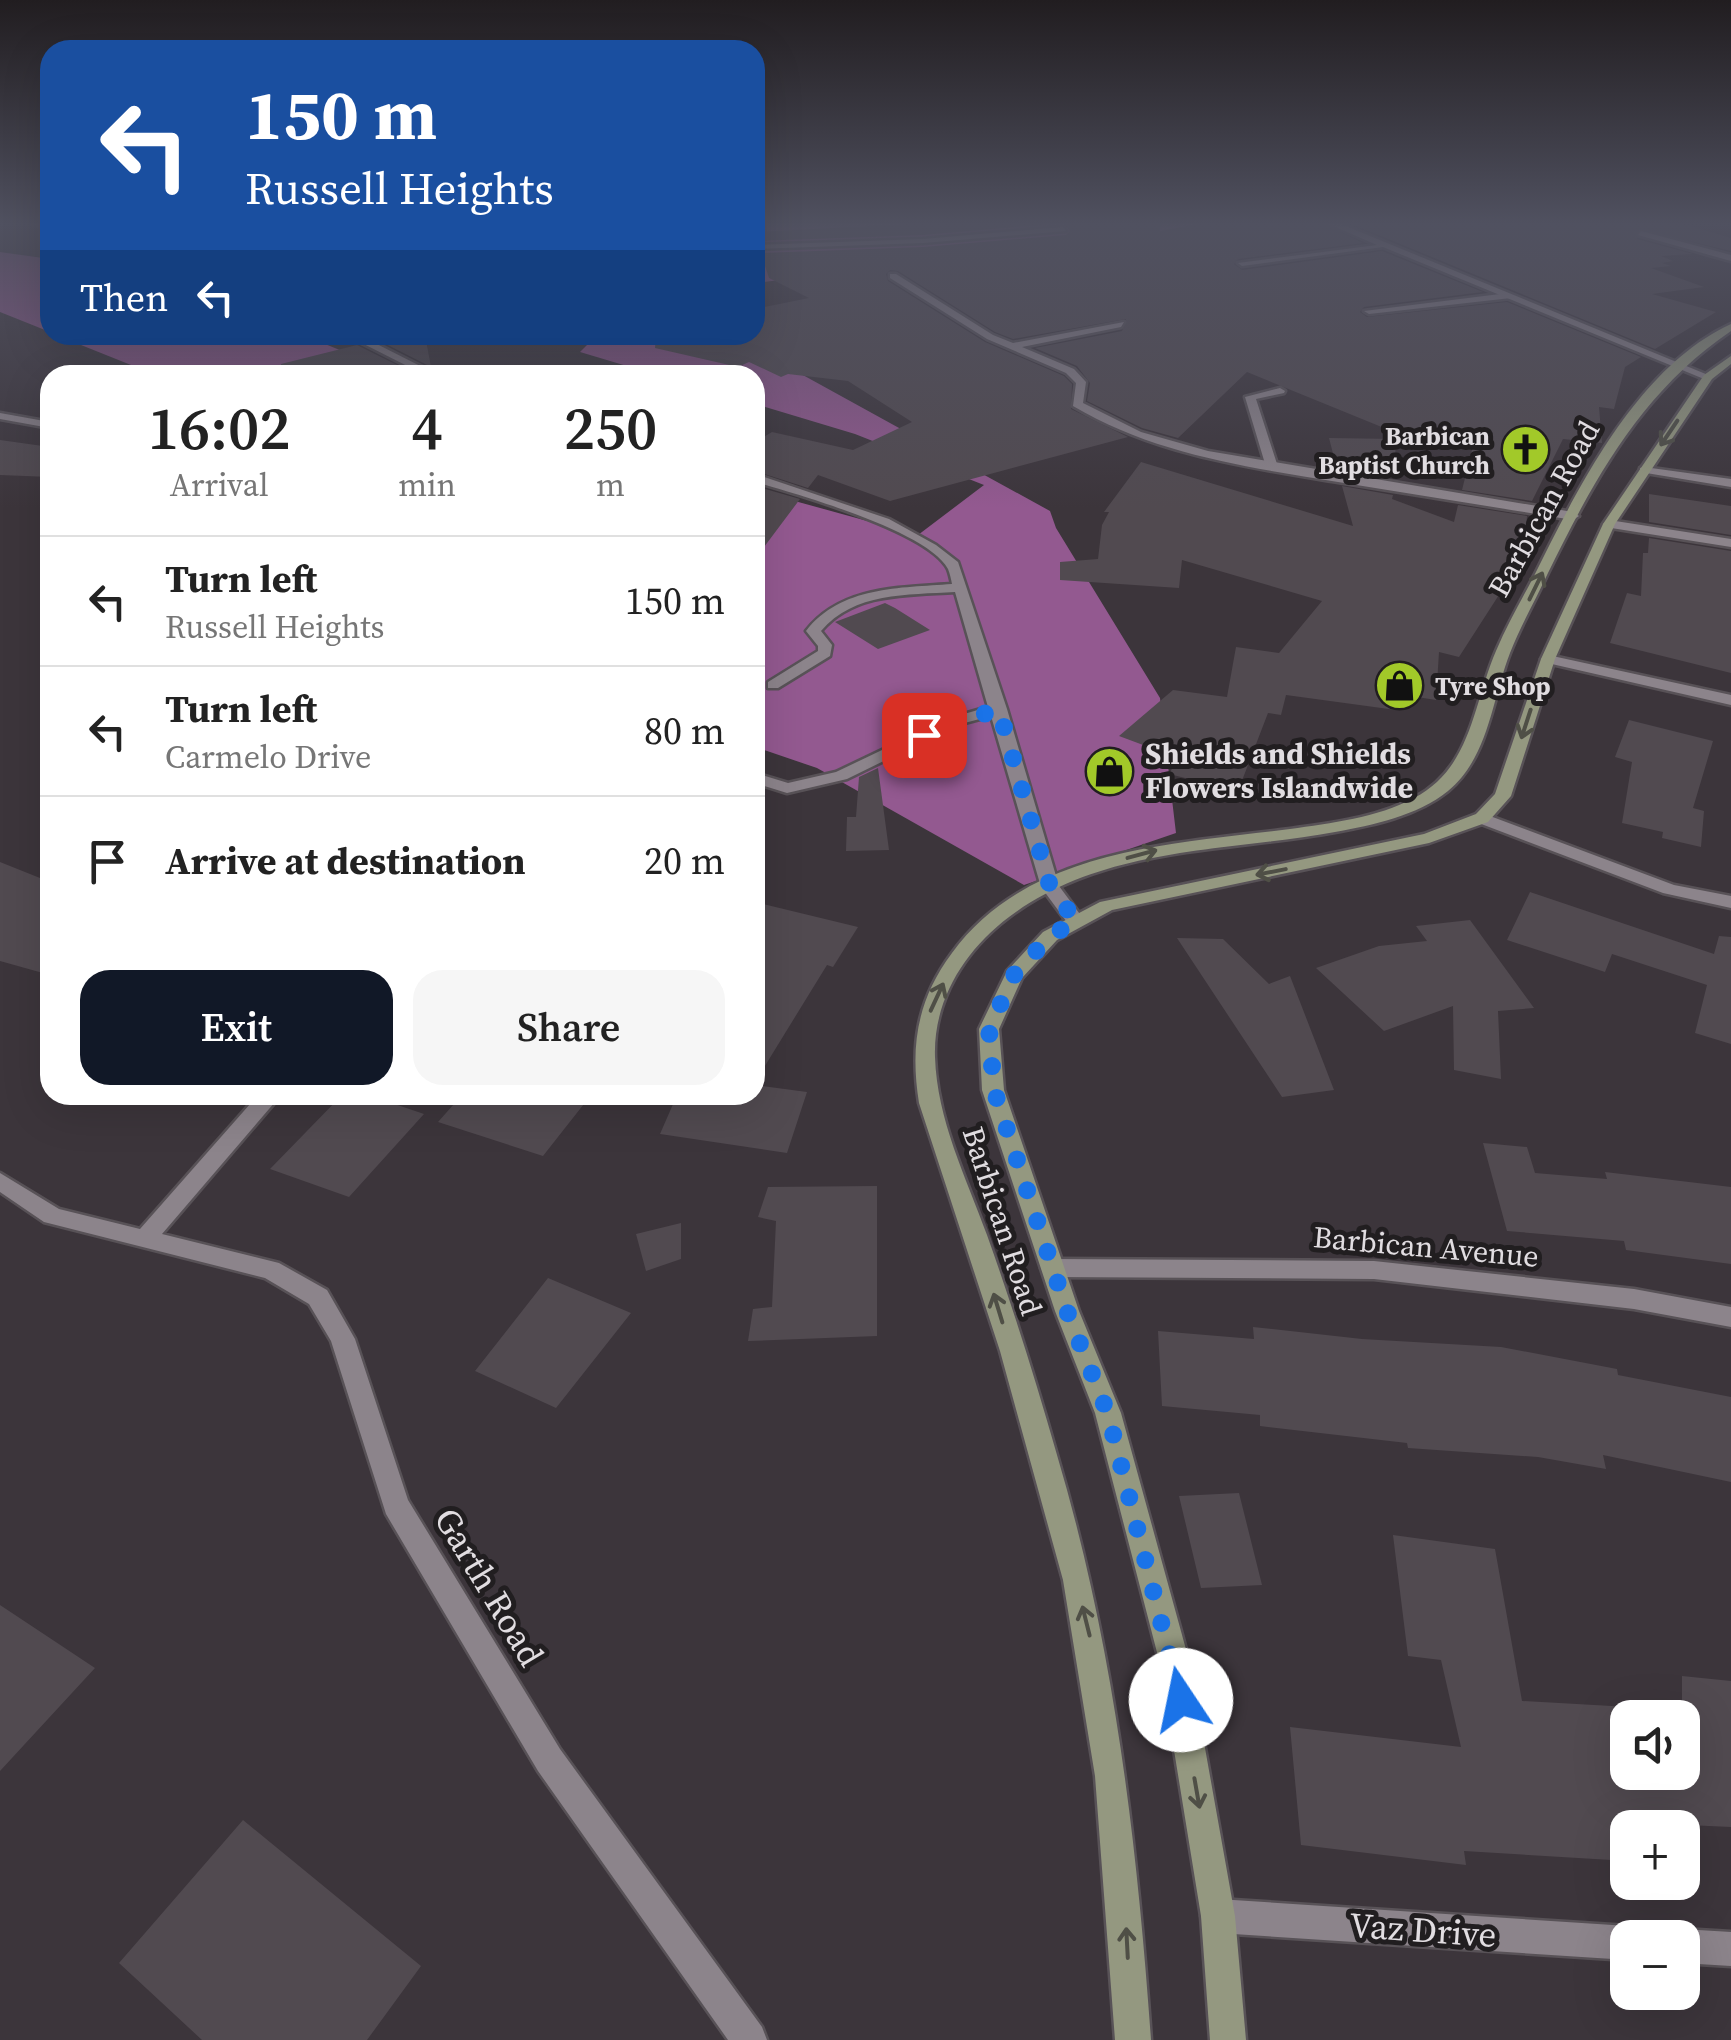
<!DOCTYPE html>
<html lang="en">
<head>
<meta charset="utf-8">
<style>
	body { margin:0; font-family:"Source Serif 4",serif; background:#f6f6f6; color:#222; height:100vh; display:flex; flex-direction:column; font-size:38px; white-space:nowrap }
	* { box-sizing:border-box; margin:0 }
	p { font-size:32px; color:#767676 }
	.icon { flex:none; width:55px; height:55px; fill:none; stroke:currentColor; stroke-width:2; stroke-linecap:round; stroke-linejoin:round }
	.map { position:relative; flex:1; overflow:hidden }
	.side { position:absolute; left:40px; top:365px; width:725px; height:740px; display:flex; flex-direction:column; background:#fff; border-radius:30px; box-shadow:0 10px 40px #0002 }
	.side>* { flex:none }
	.guide { position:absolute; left:40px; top:40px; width:725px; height:305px; border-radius:30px; box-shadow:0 10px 40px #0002; background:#1a4fa0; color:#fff; overflow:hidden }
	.buttons { position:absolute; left:1610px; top:1700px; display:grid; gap:20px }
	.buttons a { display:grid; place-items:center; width:90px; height:90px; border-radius:20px; background:#fff; box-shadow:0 10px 40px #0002; font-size:50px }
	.pin { position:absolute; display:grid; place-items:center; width:85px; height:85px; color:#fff; margin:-42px; border-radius:20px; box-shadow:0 5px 15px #0006 }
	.me { position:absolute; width:110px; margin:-55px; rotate:349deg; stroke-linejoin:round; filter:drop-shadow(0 0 8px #0008) }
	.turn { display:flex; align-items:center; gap:35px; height:210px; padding:0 40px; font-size:45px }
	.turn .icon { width:130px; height:130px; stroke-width:2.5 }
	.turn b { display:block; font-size:70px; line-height:85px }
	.then { display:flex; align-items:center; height:95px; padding:0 40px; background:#0003; gap:20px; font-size:38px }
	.eta { display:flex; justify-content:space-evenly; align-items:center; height:170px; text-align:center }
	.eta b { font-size:60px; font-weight:600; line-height:70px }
	.button { display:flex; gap:20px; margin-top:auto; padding:20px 40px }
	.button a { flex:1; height:115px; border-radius:30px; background:#111827; color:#fff; font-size:40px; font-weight:600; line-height:115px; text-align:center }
	.button a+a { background:#f6f6f6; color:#222 }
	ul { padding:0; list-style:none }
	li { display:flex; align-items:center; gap:30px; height:130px; padding:0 40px; border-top:2px solid #e0e0e0 }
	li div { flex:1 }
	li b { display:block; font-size:38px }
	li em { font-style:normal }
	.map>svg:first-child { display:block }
</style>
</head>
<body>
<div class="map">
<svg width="1731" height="2040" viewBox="0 0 1731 2040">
	<rect width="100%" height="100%" fill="#3c353b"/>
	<path fill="#935990" d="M1201 222 1200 236 908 264 755 283V223Z
		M0 252 50 259V332L0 312Z
		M56 335H303L401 375H156Z
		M597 335H730L1050 511 1056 528 1160 698 1176 833 1024 885 817 768 755 747V490L918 535 984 485 855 434 755 404V375H657L580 352Z"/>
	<path fill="#514a50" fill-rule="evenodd" d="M944 222H1160V231L1208 222H1320L1363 243 1238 259 1234 264 1242 270 1382 251 1483 292 1364 307 1360 312 1367 317 1507 302 1641 357 1625 367 1614 409 1599 407 1602 443 1563 439 1532 501 1462 490 1472 450 1416 441 1247 372 1178 438 1142 428 1087 401 1090 383 1077 366 1035 348 1122 331 1126 319 1013 339 995 332 898 271 890 270 886 274 888 281 985 342 1064 376 1072 384 1071 409 1128 437 890 501 818 475 808 488 755 471V442L772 432 853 450 912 422 848 381 788 374 781 377 749 362 738 367 655 348 656 335H755V309L809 298 769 278 761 253 923 247 1066 235 1070 231 1063 223 923 235 758 241 755 232Z
		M1347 222H1677L1731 238V251L1638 229 1637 239 1693 254 1661 256 1673 261 1662 263 1671 266 1651 268 1704 287 1652 294 1716 312 1655 349Z
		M393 335H425L431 367 376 339Z
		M357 345 417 375H283L281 364Z
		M1329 438 1396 439 1394 478 1337 469Z
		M0 440 50 447V477L0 475Z
		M1141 462 1353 526 1342 486 1393 495 1392 499 1454 522 1458 505 1527 516 1524 556 1459 657 1439 652 1436 700 1398 694 1396 710 1286 695 1281 715 1268 713 1243 778 1234 790 1169 774 1178 758 1119 736 1173 690 1227 697 1236 647 1279 653 1322 601 1182 560 1179 588 1060 580V562L1098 559 1102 525 1109 512H1104Z
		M755 486 800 499 755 559Z
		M1649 494 1731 506V535L1649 522Z
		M1649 538 1731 551V673L1610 643 1627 593 1641 596 1643 553H1648Z
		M885 603 895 608 930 630 878 649 835 622Z
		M1629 720 1713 741 1693 808 1704 811 1701 847 1662 838 1663 832 1622 823 1632 762 1615 757Z
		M878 768 889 850 846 851 847 817H856L859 777Z
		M0 862 50 882V975L0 961Z
		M1530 892 1714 954 1719 936 1731 937V1044L1695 1033 1707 985 1612 954 1605 972 1507 940Z
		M755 902 858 927 833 967 827 965 755 1082Z
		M1470 920 1534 1008 1498 1011 1501 1079 1454 1070 1453 1006 1384 1031 1316 968 1379 946 1427 941 1416 926Z
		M1177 938 1223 939 1269 984 1290 976 1334 1090 1282 1097Z
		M755 1085 807 1092 787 1153 660 1134 677 1095H755Z
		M342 1095H368L424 1114 349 1197 270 1169Z
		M462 1095H591L543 1156 438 1122Z
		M1483 1143 1527 1147 1535 1173 1607 1179 1605 1172 1731 1187V1264L1626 1250 1624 1241 1507 1231Z
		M877 1186V1336L748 1341 753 1309 772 1307 776 1221 758 1217 768 1187Z
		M681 1223V1259L646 1271 636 1234Z
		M548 1278 631 1313 556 1408 475 1371Z
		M1253 1327 1362 1339 1501 1347 1617 1369 1618 1375 1731 1397V1482L1603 1455 1606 1469 1538 1457 1408 1448 1407 1443 1260 1426V1415L1162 1406 1158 1331 1254 1339Z
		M1239 1493 1262 1585 1201 1588 1179 1496Z
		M1393 1535 1495 1549 1522 1701 1682 1710V1676L1731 1681V1827L1643 1823 1645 1828H1628V1861L1464 1851 1466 1865 1301 1845 1290 1727 1461 1747 1441 1660 1408 1656ZM1628 1718H1682V1772H1628Z
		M0 1605 95 1668 0 1771Z
		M243 1820 421 1966 367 2040H202L119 1963Z"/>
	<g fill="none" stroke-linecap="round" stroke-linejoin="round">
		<defs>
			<path id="lane" d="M1508 293 1511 298 1369 314 1364 311Z
				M1280 388 1285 391 1284 393 1256 399 1278 467 1272 470 1266 467 1245 397Z
				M1644 467 1731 479V487L1640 472V468Z"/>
			<path id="street" d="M31 222 50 224V228L32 224Z
				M1324 222H1336L1713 377 1704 379 1383 247 1242 266 1238 263 1377 245Z
				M1063 227 1066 231 923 243 755 249V245L923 239Z
				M1641 231 1731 255V261L1638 235Z
				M890 274H896L993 335 1013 343 1124 322 1121 327 1022 347 1074 369 1086 382 1083 403 1141 432 1208 451 1573 512 1579 516 1573 520C1495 507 1416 495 1338 482 1246 467 1154 454 1073 406L1076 383 1066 373 987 339 890 278Z
				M346 335H359L438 375H425Z
				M0 413 50 422V428L0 419Z
				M755 474 889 519 936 545 958 562 1007 709 1059 886 1085 921 1083 925H1069L1041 887 991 716 957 725 847 779 787 793 755 783V773L788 783 836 772 947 719 988 707 955 592C907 595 854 592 821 631L832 645 830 656 778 688H768V682L818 651V646L806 631C841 586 900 588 952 584 951 579 950 574 948 569 928 531 797 494 755 482Z
				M1609 520 1731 539V547L1605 527 1603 524Z
				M1548 655 1731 695V705L1543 662 1541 659Z
				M1482 813 1674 885 1731 896V908L1663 893 1476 822V814Z
				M258 1095H281L162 1234 279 1263 327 1290 355 1339 408 1500 560 1749 762 2027 767 2040H728L538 1771 386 1514 331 1341 309 1304 265 1278 44 1222 0 1192V1173L59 1209 140 1229Z
				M1053 1259 1374 1261 1634 1289 1731 1307V1327L1634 1309 1374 1279 1053 1277 1045 1275 1041 1268 1045 1261Z
				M1218 1899 1628 1926 1640 1931 1643 1938H1628V1960L1218 1933 1206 1928 1201 1916 1206 1904Z
				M1682 1929 1731 1932V1966L1682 1963V1938H1668Z"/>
			<path id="secondary" d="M1731 324V331C1642 391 1594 479 1548 573 1536 599 1521 625 1510 653 1492 699 1489 757 1448 791 1417 816 1373 825 1335 832 1225 852 1103 846 1009 917 965 950 933 1000 935 1057 937 1120 966 1177 987 1235 1013 1308 1036 1381 1057 1455 1114 1647 1137 1841 1151 2040H1115L1095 1776 1063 1580 1000 1351 919 1103C910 1046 917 1000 952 953 1028 848 1174 844 1290 829 1331 823 1377 818 1414 798 1472 768 1473 704 1496 651 1507 625 1521 601 1534 576 1578 488 1637 367 1731 324Z
				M1731 356V364L1712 379 1615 524 1555 659 1511 796 1488 822 1429 843 1112 910 1057 940 1022 978 999 1029 1004 1090 1079 1311 1121 1413 1190 1664 1235 1916 1246 2040H1210L1201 1916 1160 1664 1095 1413 1055 1311 982 1090 979 1029 1007 971 1043 932 1100 902 1424 834 1476 814 1495 794 1541 659 1603 524 1704 375Z"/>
		</defs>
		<use href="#lane" stroke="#585257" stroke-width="5"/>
		<use href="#street" stroke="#585257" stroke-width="5"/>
		<use href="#secondary" stroke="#585257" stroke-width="5"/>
		<use href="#lane" fill="#8c848b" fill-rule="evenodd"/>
		<use href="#street" fill="#8c848b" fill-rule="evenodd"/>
		<use href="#secondary" fill="#949880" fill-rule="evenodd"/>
	</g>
	<defs><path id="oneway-shaft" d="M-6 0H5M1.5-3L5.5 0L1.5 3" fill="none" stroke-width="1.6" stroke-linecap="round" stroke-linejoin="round" transform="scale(2.5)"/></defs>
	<g stroke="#4f4f46">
		<use href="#oneway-shaft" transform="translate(1669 433) rotate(124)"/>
		<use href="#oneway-shaft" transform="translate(1536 586) rotate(-64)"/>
		<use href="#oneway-shaft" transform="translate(1526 724) rotate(108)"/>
		<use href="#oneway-shaft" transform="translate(1142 854) rotate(-15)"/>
		<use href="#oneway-shaft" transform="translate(1271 872) rotate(169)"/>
		<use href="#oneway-shaft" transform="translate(937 997) rotate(-65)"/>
		<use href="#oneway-shaft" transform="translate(998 1308) rotate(-107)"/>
		<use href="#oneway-shaft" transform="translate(1086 1621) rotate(-104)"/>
		<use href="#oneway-shaft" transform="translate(1197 1793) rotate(80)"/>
		<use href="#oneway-shaft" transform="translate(1127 1943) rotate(-93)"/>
	</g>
	<linearGradient id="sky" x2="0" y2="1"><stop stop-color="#211d20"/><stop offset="0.44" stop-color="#505160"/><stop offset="1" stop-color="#505160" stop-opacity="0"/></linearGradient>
	<rect width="1731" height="508" fill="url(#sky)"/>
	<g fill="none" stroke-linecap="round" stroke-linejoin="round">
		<path stroke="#1a73e8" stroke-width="18" stroke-dasharray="0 32.4" d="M924 735 952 722 999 710 1050 886 1076 921 1050 936 1014 975 989 1029 994 1090 1067 1311 1108 1414 1181 1700"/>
	</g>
	<defs>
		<symbol id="church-disc" viewBox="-11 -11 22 22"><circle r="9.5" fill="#a2c929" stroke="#211e20"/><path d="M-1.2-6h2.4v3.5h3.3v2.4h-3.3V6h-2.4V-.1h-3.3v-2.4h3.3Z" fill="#111"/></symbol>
		<symbol id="shop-disc" viewBox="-11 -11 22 22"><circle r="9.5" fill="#a2c929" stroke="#211e20"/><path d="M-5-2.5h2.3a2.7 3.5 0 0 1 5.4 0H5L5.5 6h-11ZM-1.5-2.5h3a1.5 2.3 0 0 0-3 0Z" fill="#111"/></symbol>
	</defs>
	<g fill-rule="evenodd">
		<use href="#church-disc" x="1498" y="422" width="55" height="55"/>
		<use href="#shop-disc" x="1372" y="658" width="55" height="55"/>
		<use href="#shop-disc" x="1082" y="744" width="55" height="55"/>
	</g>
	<g text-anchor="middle" stroke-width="10" stroke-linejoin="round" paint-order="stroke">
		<g font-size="25" font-weight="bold" fill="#e1dde1" stroke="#211e20" text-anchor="end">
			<text x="1490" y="445">Barbican<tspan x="1490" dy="29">Baptist Church</tspan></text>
			<text x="1435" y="695" text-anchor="start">Tyre Shop</text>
		</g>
		<g font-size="30" fill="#e1dde1" stroke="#211e20">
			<text transform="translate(1544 509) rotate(-61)" y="10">Barbican Road</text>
			<text transform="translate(1002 1221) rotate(72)" y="10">Barbican Road</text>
			<text transform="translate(1426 1247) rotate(5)" y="10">Barbican Avenue</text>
		</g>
		<g font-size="30" font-weight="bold" fill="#e1dde1" stroke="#211e20" text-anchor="start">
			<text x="1145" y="764">Shields and Shields<tspan x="1145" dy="34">Flowers Islandwide</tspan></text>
		</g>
		<g font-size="35" fill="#e1dde1" stroke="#211e20">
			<text transform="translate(489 1587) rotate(59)" y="12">Garth Road</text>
			<text transform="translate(1423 1930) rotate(4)" y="12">Vaz Drive</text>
		</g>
	</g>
</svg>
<div class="buttons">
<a><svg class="icon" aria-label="sound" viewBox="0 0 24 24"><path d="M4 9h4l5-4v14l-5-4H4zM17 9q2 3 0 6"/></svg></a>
<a>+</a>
<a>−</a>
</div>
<div class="pin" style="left:924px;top:735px;background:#d93025"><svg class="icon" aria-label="arrive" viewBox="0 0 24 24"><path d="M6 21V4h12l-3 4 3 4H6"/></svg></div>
<svg class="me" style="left:1181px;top:1700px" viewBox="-20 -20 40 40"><circle r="19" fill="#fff"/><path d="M0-13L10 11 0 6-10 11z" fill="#1a73e8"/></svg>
<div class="guide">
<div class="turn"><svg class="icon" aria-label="left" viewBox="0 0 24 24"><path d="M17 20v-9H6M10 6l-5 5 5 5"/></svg><div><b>150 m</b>Russell Heights</div></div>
<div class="then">Then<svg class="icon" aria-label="left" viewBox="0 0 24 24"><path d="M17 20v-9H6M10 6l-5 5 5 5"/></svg></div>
</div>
<section class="side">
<div class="eta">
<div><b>16:02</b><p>Arrival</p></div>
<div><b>4</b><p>min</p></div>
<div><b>250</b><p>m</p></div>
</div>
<ul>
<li><svg class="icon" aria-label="left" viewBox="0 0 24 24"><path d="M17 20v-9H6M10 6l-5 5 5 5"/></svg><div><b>Turn left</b><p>Russell Heights</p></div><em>150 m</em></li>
<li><svg class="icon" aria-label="left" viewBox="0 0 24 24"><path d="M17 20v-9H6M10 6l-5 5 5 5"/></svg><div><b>Turn left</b><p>Carmelo Drive</p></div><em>80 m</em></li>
<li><svg class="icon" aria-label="arrive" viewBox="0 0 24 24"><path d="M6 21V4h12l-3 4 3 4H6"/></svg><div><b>Arrive at destination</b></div><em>20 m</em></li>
</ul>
<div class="button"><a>Exit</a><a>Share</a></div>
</section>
</div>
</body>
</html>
